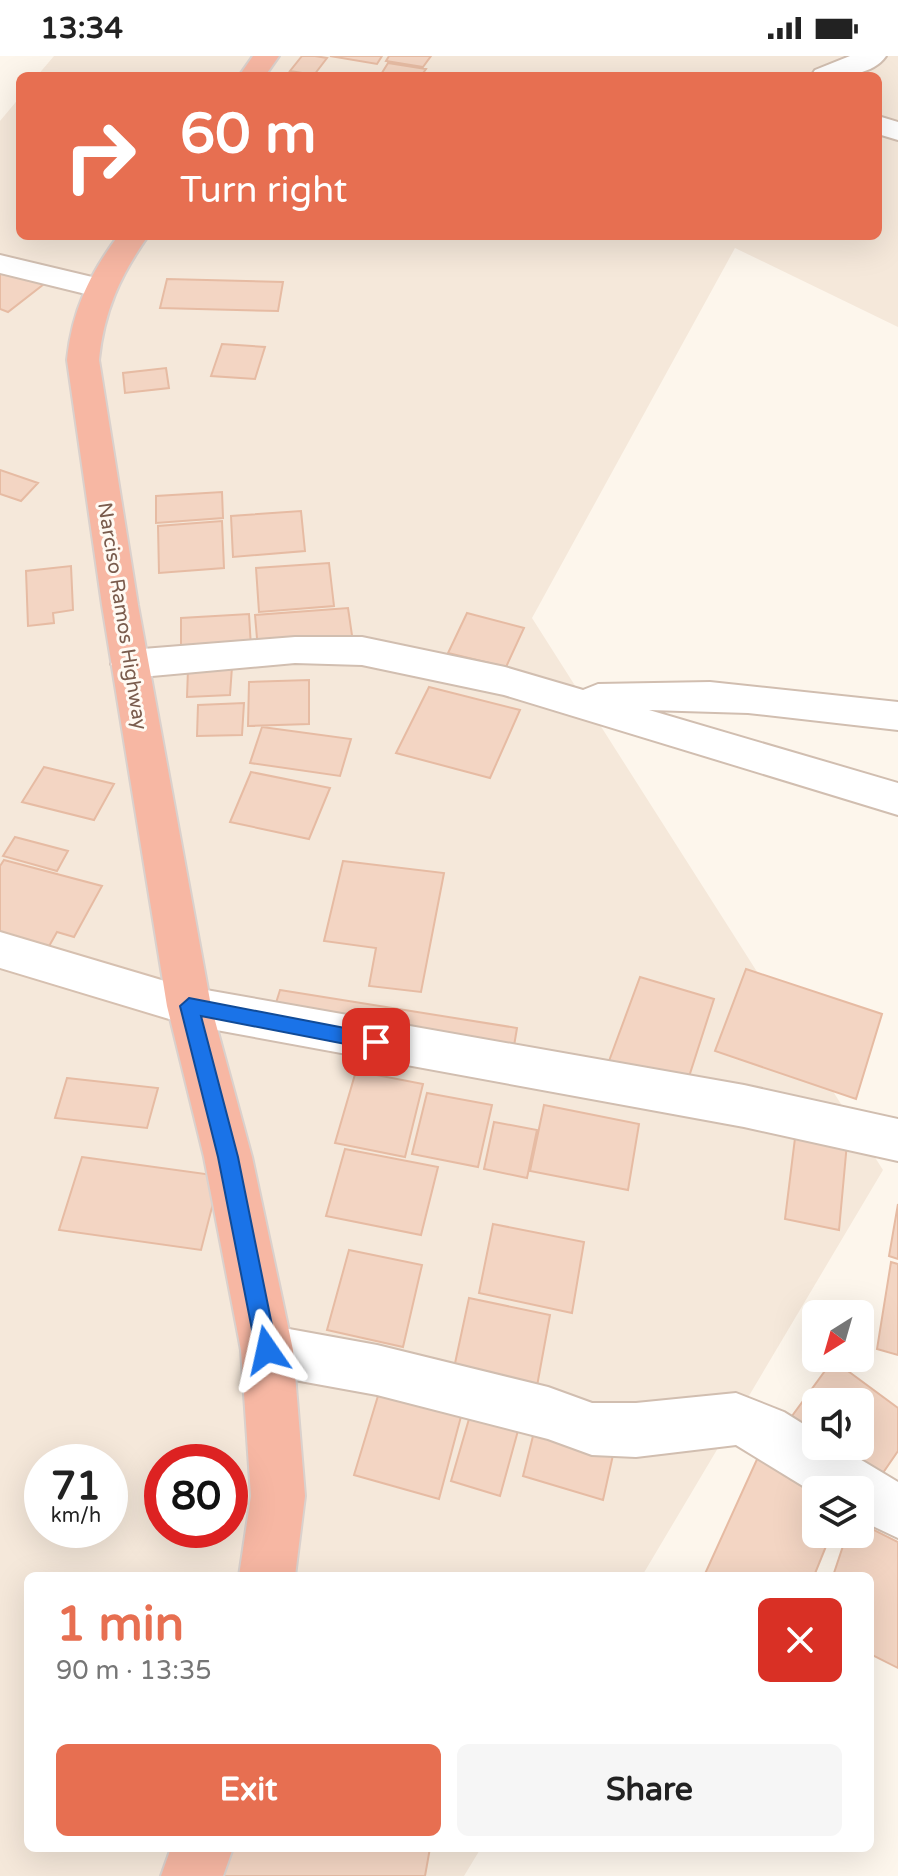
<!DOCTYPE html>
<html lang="en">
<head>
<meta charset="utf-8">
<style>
	body { margin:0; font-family:"Varela Round",sans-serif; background:#f6f6f6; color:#222; height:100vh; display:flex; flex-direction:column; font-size:30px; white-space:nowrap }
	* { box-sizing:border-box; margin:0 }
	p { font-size:26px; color:#767676 }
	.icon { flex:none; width:44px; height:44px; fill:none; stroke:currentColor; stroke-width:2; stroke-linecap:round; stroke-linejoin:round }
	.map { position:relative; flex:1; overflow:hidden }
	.panel { position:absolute; left:24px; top:1516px; width:850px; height:280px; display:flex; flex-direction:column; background:#fff; border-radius:12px; box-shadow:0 8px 32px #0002 }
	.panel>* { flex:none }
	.hud { position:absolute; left:16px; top:16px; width:866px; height:168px; border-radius:12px; box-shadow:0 8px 32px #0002; background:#e76f51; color:#fff; overflow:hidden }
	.needle { width:52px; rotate:217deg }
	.tools { position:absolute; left:802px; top:1244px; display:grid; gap:16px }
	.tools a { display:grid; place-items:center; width:72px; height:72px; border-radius:12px; background:#fff; box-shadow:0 8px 32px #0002; font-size:40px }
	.speed { position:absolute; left:24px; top:1388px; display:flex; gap:16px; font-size:40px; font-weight:700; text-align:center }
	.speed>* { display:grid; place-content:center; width:104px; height:104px; border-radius:50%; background:#fff; box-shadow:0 8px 32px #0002; line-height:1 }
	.speed small { font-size:20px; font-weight:400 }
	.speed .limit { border:12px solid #d22; background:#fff; color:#111 }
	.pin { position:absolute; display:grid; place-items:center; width:68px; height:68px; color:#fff; margin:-34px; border-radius:16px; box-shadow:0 4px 12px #0006 }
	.me { position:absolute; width:88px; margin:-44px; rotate:349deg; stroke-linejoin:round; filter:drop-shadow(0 0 6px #0008) }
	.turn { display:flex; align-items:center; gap:28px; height:168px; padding:0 32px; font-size:36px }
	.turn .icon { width:104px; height:104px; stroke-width:2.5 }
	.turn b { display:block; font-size:56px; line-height:68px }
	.round { display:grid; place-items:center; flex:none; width:84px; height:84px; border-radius:12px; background:#f6f6f6 }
	.head { display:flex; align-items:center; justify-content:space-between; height:136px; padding:0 32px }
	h1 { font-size:48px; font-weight:700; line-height:60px; color:#e76f51 }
	.button { display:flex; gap:16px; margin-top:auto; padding:16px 32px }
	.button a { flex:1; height:92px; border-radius:12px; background:#e76f51; color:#fff; font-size:32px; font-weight:700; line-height:92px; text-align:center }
	.button a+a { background:#f6f6f6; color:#222 }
	.status { display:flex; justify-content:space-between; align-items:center; height:56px; padding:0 40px; background:#fff; direction:ltr }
	.status svg { height:22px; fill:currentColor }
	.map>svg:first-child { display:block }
</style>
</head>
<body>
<div class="status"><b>13:34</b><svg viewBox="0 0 49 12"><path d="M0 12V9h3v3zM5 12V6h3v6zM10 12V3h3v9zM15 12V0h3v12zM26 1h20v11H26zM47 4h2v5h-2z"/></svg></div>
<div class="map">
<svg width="898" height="1820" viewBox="0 0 898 1820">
	<rect width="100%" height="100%" fill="#fdf6ec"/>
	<path fill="#f5e8da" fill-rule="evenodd" d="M54 0H898V271L735 192 532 562 883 1114 642 1520H28V1792H481L464 1820H0V65L20 41V180H878V20H37ZM42 1406H110V1474H42ZM162 1406H230V1474H162Z"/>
	<path fill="#f3d5c3" stroke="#e6bba3" stroke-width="2" d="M302 0H315L327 2 314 19 290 15Z
		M330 0H382L377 8Z
		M389 0H431L423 11 386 5Z
		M388 7 426 13 421 20H380Z
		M6 213 44 228 8 256 0 253V218Z
		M167 223 283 226 278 255 160 252Z
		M222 288 265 291 255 323 211 320Z
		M166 312 169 332 125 337 123 317Z
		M0 414 38 427 21 445 0 438Z
		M222 436 223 462 156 467V440Z
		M301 455 305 495 233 501 231 460Z
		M222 465 224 512 159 517 158 470Z
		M329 507 334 550 259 556 256 512Z
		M71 510 73 554 53 557 54 567 28 570 26 515Z
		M348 552 353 586 258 594 255 559Z
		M467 557 524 572 506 611 448 597Z
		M249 558 251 591 181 596V562Z
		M232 611 230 639 187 641 188 613Z
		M309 624V668L248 670 249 626Z
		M429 631 520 654 490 722 396 697Z
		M244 647 242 679 197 680 198 649Z
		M262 671 351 683 340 720 250 707Z
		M44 711 114 728 94 764 22 746Z
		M251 716 330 732 309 783 230 766Z
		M15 781 68 795 57 815 3 800Z
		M4 804 102 830 74 881 57 876 48 892 0 880V810Z
		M343 805 444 817 421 936 369 930 376 892 324 885Z
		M746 913 882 958 856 1043 715 995Z
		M640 921 714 943 686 1030 609 1005Z
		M280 934 517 972 512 1002 271 963Z
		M356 1015 423 1028 405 1101 335 1087Z
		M67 1022 158 1032 147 1072 55 1062Z
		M427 1037 492 1049 478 1111 412 1098Z
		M544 1049 639 1068 628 1134 530 1115Z
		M494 1066 537 1074 527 1122 484 1113Z
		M797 1066 848 1076 839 1174 785 1163Z
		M345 1093 438 1111 421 1179 326 1160Z
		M82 1101 220 1120 201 1194 59 1174Z
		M898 1148V1203L889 1200Z
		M493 1168 584 1186 572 1257 479 1237Z
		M349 1194 422 1209 403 1291 327 1274Z
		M891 1206 898 1208V1299L877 1293Z
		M469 1242 550 1259 537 1330 454 1312Z
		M833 1304 898 1352V1395L878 1424 833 1390H860V1346H816V1378L792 1360Z
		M381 1330 463 1353 439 1443 354 1419Z
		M471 1356 519 1371 500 1440 451 1425Z
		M536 1368 615 1390 603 1444 523 1420Z
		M764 1388 849 1434H816V1478H831L814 1520H704Z
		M860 1467 898 1486V1612L870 1598V1520H833L847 1478H860Z
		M229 1792H430L425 1820H222Z"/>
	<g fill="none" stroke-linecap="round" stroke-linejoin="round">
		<defs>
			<path id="street" d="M850 0H886C871 22 834 20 811 20L815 14Z
				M878 60 898 66V84L878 78Z
				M0 199 109 225 113 232 109 239 98 241 0 217Z
				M295 581H362L505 611 583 634 598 628 710 626 898 646V674L748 657 649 654 898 727V759L504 639 362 609 295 607 130 622 117 618 111 608 117 598 130 594Z
				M189 931 744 1029 898 1063V1105L744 1071 189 969 173 963 167 950 173 937Z
				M267 1269 377 1289 548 1331 592 1347H636L736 1337 784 1356 816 1376V1390H838L898 1426V1482L860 1464V1434H816V1438L736 1389 636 1401 592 1399 548 1383 377 1339 267 1319 249 1312 241 1294 249 1276Z"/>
			<path id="secondary" d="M0 876 205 937 211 950 205 963 189 969 0 912Z"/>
			<path id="highway" d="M253 0H279L265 20H239Z
				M118 180H148C120 220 104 255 99 304L138 549 211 950 252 1101 293 1294 305 1440 295 1520H239L251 1440 241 1294 204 1101 167 950 102 549 67 304C72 255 89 219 118 180Z
				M171 1792H233L223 1820H161Z"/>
		</defs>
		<use href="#street" stroke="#d1beb0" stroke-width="4"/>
		<use href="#secondary" stroke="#d6c0b0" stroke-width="4"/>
		<use href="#highway" stroke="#dad1cd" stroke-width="4"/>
		<use href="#street" fill="#fff" fill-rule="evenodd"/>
		<use href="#secondary" fill="#fff" fill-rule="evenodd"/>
		<use href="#highway" fill="#f7b7a3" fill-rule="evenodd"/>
	</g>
	<path fill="#1a73e8" stroke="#114b97" stroke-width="2" d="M189 942 376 978 386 986 376 994 201 960 238 1101 277 1294 274 1302 267 1305 259 1302 256 1294 218 1101 180 950Z"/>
	<g text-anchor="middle" stroke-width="6" stroke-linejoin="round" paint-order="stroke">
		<g font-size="20" fill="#7a5c4d" stroke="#fffaf3">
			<text transform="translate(123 560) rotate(81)" y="7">Narciso Ramos Highway</text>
		</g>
	</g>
</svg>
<div class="tools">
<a><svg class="needle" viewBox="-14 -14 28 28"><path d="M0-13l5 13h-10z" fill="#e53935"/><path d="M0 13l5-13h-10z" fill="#767676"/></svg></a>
<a><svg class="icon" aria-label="sound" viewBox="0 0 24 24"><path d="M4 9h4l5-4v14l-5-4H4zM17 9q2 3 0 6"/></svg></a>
<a><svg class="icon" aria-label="layers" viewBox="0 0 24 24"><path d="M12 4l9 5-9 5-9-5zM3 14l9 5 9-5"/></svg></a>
</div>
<div class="speed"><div>71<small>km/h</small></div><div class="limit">80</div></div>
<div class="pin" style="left:376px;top:986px;background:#d93025"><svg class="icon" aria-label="arrive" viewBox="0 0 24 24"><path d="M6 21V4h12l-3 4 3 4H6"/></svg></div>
<svg class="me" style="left:267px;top:1294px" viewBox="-20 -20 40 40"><path d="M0-17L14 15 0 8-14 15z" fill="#1a73e8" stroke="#fff" stroke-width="4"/></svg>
<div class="hud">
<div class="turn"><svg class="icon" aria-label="right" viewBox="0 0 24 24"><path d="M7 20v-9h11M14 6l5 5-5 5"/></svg><div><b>60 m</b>Turn right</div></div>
</div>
<section class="panel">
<div class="head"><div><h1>1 min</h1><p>90 m · 13:35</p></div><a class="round" style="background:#d93025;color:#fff"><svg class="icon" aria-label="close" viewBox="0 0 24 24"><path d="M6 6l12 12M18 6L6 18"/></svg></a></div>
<div class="button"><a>Exit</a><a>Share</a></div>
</section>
</div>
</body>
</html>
